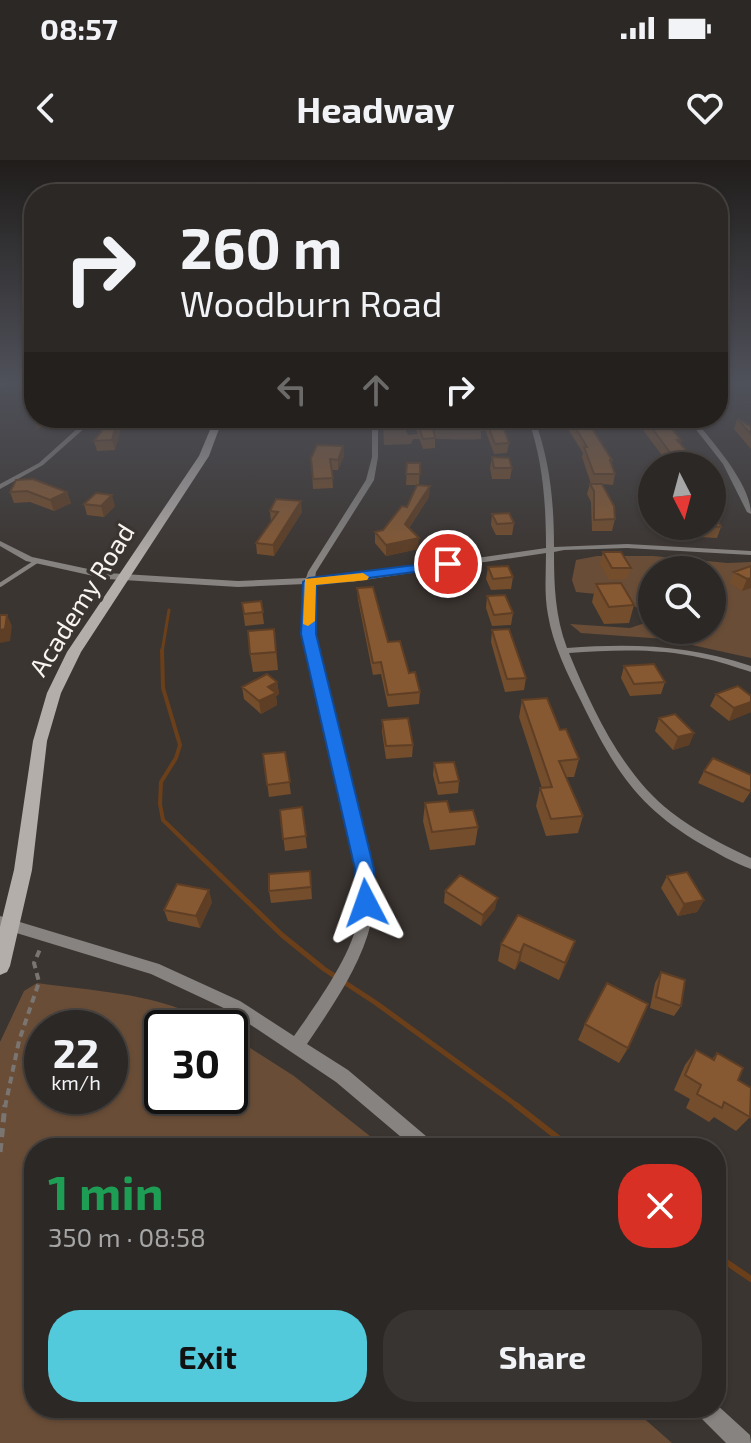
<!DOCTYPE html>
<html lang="en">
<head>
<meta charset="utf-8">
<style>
	body { margin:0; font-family:"Exo 2",sans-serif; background:#383432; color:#f1f3f6; height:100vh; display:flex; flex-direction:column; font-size:30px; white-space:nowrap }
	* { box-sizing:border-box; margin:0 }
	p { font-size:26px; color:#a6a6a7 }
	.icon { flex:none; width:44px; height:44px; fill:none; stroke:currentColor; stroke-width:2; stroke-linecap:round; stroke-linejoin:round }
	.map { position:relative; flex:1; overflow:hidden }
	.sheet { position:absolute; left:24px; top:978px; width:702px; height:280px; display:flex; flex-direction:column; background:#2c2825; border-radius:32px; box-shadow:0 2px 6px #0004,0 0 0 2px #484442 }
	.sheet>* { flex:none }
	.banner { position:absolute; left:24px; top:24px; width:704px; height:244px; border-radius:32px; box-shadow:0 2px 6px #0004,0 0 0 2px #484442; background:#2c2825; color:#f1f3f6; overflow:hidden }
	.needle { width:52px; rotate:174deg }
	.controls { position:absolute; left:638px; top:292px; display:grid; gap:16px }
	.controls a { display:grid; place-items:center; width:88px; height:88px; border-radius:50%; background:#2c2825; box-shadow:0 2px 6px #0004,0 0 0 2px #484442; font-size:40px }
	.speed { position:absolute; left:24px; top:850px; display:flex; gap:16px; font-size:40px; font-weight:700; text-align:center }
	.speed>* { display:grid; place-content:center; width:104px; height:104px; border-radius:50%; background:#2c2825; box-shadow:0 2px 6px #0004,0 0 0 2px #484442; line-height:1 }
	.speed small { font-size:20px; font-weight:400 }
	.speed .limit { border:4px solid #111; border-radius:12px; background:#fff; color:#111 }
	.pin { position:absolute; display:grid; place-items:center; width:68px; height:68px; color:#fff; margin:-34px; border:4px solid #fff; border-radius:50%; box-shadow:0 2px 8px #0007 }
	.me { position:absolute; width:88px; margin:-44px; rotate:356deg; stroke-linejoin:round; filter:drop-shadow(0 0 6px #0008) }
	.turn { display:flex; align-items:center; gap:28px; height:168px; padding:0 24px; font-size:36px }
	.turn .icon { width:104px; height:104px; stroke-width:2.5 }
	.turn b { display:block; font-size:56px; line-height:68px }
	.lanes { display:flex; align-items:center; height:76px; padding:0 24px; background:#0003; justify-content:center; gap:40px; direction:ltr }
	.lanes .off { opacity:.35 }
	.round { display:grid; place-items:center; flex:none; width:84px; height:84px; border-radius:32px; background:#383432 }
	.overview { display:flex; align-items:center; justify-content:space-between; height:136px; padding:0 24px }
	h1 { font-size:48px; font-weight:700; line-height:60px; color:#1e9e55 }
	.cta { display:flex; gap:16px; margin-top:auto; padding:16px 24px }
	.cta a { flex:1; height:92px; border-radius:32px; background:#53cadc; color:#111; font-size:32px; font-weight:700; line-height:92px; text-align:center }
	.cta a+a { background:#383432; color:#f1f3f6 }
	.status { display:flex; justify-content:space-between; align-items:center; height:56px; padding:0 40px; background:#2c2825; direction:ltr }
	.status svg { height:22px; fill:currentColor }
	header { display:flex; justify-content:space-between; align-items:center; height:104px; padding:0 24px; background:#2c2825; font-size:36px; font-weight:700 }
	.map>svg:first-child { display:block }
</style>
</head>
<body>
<div class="status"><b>08:57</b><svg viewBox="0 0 49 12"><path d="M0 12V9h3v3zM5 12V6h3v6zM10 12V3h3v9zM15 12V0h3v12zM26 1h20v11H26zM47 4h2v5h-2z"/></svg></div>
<header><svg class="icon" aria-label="back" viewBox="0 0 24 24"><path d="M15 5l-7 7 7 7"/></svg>Headway<svg class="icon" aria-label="heart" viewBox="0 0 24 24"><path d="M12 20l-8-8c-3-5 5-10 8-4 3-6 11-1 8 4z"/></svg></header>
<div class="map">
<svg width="751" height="1283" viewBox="0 0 751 1283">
	<rect width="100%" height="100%" fill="#3b3531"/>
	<path fill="#694d37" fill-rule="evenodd" d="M451 258H476L473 259 470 268 496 267 498 258H516L527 268 481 271V279C456 281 437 277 413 279L411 284 384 285 383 265 404 266 408 275 435 272 427 262 454 260Z
		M597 396H653L728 403 751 402V498L665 479 581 473 570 464 630 468 645 463 641 450 617 436 576 432 572 420 576 400ZM652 410H712V470H652Z
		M37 823C99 832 165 833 219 868H162V936H230V875L294 916 385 988H34V1248H632L672 1283H0V882L24 831ZM42 868H110V936H42Z"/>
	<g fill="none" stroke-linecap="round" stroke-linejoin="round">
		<path stroke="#6b3f19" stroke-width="3" d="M162 492 169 450"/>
		<path stroke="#6b3f19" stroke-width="4" d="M162 490 163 528 180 585 176 598 161 622 160 644 163 660 194 690"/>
		<path stroke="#6b3f19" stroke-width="5" d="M192 688 282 775 324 809 376 843 519 947"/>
		<path stroke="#6b3f19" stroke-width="6" d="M516 945 571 988
			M716 1095 751 1119"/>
		<path stroke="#7a7571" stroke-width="4" stroke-dasharray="7 5" stroke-linecap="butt" d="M5 947 19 881 39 822 34 803 41 787"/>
		<path stroke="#7a7571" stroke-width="5" stroke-dasharray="9 6" stroke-linecap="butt" d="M0 992 5 945"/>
		<path stroke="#868380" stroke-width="4" d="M0 425 37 401"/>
		<path fill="#868380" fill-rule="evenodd" d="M0 223H11L0 227Z
			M89 258H96L43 305 0 329V324L39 303Z
			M372 258H378V297L374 320 316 412 315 418 351 416 546 388C546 343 543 301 528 258H534C550 300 554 342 554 387L627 384 751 391V395L627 388 564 390 554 392C554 425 555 456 567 488 633 483 688 485 751 506V512C735 507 719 501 702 498 658 488 613 490 569 493 592 549 623 615 671 652 696 671 723 685 751 698V709C734 703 717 693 701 684 636 646 613 607 581 541 567 513 553 485 548 455 544 434 546 414 546 393L351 422 314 423 311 436 314 474 374 726C373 738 374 751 371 763 361 806 331 848 307 884L348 910 433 982 436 988H414L336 922 230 851 151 814 0 768V756L159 804 240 841 294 876C315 846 353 794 358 758 360 748 360 737 360 726L304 474 303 436 305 424 238 427 107 419 26 401 0 386V381L32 397 107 413 238 421 306 418 308 412 366 320 372 297Z
			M687 258H693C712 281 751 324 751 354L747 352 723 304Z
			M716 1244 750 1275 751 1283H726L698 1255 694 1248H716Z"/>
		<path fill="#b3aeaa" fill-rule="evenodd" d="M215 258H223L209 296 81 492 61 533 47 581 32 710 10 806 7 812 0 815V767L14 710 33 581 47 533 67 492 199 296Z"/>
	</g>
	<path fill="#734d2c" d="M112 258H139L123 267 122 263 115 290 97 291 94 281Z
		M412 258H431L435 278V288L423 289Z
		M481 258H500L509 283 507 293 494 294Z
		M623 258H655L666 269 681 280 680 284 694 299 693 303 694 306H670L643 270H634Z
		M570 259 612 300V304L615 314 613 325 603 324 615 359 612 371H592L591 342 587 334 590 324H591L582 297 583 293 568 269Z
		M737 259 751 266V289L734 269Z
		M343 286 344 296 338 310H332L333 328 313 329 311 298Z
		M492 297 512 308 510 319H492L490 308Z
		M407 303H420L419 325H406Z
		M16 320 67 332 71 343 54 351 30 342 14 343 10 332Z
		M429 337 409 368 418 389 386 396 375 383V372L383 370 407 347Z
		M84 344 115 346 104 357 87 355Z
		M270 351 302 352 274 396 257 394 256 383 271 362Z
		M492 354 514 363 512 375H496L491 365Z
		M689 366H712L721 367 717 378 699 377 695 368 691 371Z
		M603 392 631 408 627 419 609 420 600 404Z
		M667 399 704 409 664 410Z
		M751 406V428L742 431 730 423 734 412Z
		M488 407 513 417 511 429 491 430 486 419Z
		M596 424 634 445 629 463 604 464 592 442Z
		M357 428 388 482 409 513 420 532 419 544 388 547 381 514 373 515 358 440Z
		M487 436 513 453 511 465 492 466 486 448Z
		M261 441 264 464 245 466 242 443Z
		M274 469 278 510 253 512 250 494Z
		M492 470 526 518 524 530 505 532 491 482Z
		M624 506 665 522 661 534 630 536 621 518Z
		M277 522 279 534 276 536 277 545 261 554 244 539 242 527Z
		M716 534 751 536V552L729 561 710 546Z
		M522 540 560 570 579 599 574 617H566L583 656 578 673 546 676 536 646 540 628H542L519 557Z
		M659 558 694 573 689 585 673 590 655 571Z
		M382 560 413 585 412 597 386 599 382 572Z
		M285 592 291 634 269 637 263 594Z
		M434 603 459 621 458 633 438 635 433 615Z
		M704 611 751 615V631L743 643 698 623Z
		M425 643 450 652 478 667 475 685 430 690 423 661Z
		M302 647 307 688 285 691 280 650Z
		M310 711 312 739 271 743 269 731Z
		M667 716 704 740 697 752 678 756 661 728Z
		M445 731 495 749 481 766 444 743Z
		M212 742 200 768 168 761 164 750Z
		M518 755 569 798 559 820 520 801 515 810 498 801 501 784Z
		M661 812 681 846 674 856 650 848 655 823Z
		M585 864 628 888 619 903 578 880Z
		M696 890 712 899 717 893 738 920 750 957 736 971 714 957 709 962 686 948 690 939 674 930 685 905Z"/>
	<path fill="#5e3e24" d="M41 258H56L53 264 36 270 34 261Z
		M118 258H139L123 267 122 263 115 290 112 280Z
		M343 286 344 296 338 310V300Z
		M430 326 429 337 404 375 405 364Z
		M67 332 71 343 54 351 50 340Z
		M112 335 115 346 104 357 101 346Z
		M301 341 302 352 274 396 273 385Z
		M419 378 418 389 386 396V385Z
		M751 418V428L742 431 747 419Z
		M7 455 12 466 10 481 0 483V470Z
		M277 522 279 534 276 536 277 545 261 554 259 541 268 527Z
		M751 542V552L729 561 734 548Z
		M694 573 689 585 673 590 678 577Z
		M209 730 212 742 200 768 196 756Z
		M498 738 495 749 481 766 483 755Z
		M704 740 697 752 678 756 684 744Z
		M575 781 569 798 559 820 565 803Z
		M524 784 520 801 515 810 520 793Z"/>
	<path fill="#865933" stroke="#5e3e24" stroke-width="2" d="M112 258H118L112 280 94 281Z
		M416 258H431L435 278 423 279Z
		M485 258H500L509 283 495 284Z
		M634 258H655L666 269H672L681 280H677L694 299H690L694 306H679L674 298 646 260 637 261Z
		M570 259H586L612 300H610L615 314H594L584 287H587Z
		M737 259 751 266V274Z
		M317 285 343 286 338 300 330 299 333 318 313 319 311 298Z
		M492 297 509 298 512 308H494Z
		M407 303H420V314H406Z
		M33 319 67 332 50 340 27 331 10 332 16 320Z
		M590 324H602L614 346 615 359 594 360V331Z
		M417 325 430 326 405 364 419 378 386 385 375 372 383 370 402 346 407 347Z
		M96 333 112 335 101 346 84 344Z
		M276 339 301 341 273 385 256 383 278 352 270 351Z
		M712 349H713L721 367 704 366H712Z
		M509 353 514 363 497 364 492 354Z
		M603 392H621L631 408H612Z
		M694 397 704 409 676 410 667 399Z
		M508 406 513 417 493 419 488 407Z
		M751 406V418L747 419 734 412Z
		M621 423 634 445 609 447 596 424Z
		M373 427 388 482 400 481 409 513 415 512 420 532 388 535 381 502 373 503 357 428Z
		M505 435 513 453 494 455 487 436Z
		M261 441 263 452 244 454 242 443Z
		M0 455H7L5 469 0 470Z
		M274 469 276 492 250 494 248 471Z
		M509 469 526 518 507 519 492 470Z
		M654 504 665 522 634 524 624 506Z
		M267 514 277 522 268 527 276 533 259 541 242 527Z
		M738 526 751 536V542L734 548 716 534Z
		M547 538 560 570 566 569 579 599 559 601 583 656 551 659 540 628 552 627 522 540Z
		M675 554 694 573 678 577 659 558Z
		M408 558 413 585 386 586 382 560Z
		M285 592 290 622 267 625 263 594Z
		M713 598 751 615V629L750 631 704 611Z
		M454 602 459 621 439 623 434 603Z
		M447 641 450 652 473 650 478 667 432 672 425 643Z
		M302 647 306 676 283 679 280 650Z
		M310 711 311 727 269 731V714Z
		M687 712 704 740 684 744 667 716Z
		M460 715 498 738 483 755 445 731Z
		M177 724 209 730 196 756 164 750Z
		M518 755 575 781 565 803 524 784 520 793 501 784Z
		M661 812 685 820 681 846 656 837Z
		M607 823 648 844 628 888 585 864Z
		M696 890 714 900 717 893 743 908 738 920 751 928 750 957 724 942 722 948 697 934 701 925 685 915Z"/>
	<linearGradient id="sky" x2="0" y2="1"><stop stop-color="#201d1b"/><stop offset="0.55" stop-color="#4f515a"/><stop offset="1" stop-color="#4f515a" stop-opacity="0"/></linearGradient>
	<rect width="751" height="403" fill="url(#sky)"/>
	<path fill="#1a73e8" stroke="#114b97" stroke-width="2" d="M448 401 452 402V407L316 425V474L374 709 376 743 373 749 366 752 359 749 356 743 355 709 301 474 303 422 309 418Z"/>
	<path fill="#f59e0b" d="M363 413 369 417 367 420 316 425 315 461 308 466 303 464 305 419Z"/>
	<g text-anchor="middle" stroke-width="7" stroke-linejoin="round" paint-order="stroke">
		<g font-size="26" fill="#f7f4f1" stroke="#3b3531">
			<text transform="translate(82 440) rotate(-58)" y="9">Academy Road</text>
		</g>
	</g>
</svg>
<div class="controls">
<a><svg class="needle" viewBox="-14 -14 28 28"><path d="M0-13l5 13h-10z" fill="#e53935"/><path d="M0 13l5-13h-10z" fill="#a6a6a7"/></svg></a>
<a><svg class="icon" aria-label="search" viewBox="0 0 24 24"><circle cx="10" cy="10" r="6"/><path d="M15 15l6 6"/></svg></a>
</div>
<div class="speed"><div>22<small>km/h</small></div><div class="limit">30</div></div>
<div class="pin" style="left:448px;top:404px;background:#d93025"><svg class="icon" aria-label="arrive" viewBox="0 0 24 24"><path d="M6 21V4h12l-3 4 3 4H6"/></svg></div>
<svg class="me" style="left:366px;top:743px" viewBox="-20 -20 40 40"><path d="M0-17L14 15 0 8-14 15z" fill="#1a73e8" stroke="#fff" stroke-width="4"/></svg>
<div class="banner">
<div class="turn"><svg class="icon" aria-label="right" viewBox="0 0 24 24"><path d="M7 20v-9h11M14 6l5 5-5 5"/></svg><div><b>260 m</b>Woodburn Road</div></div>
<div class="lanes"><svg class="icon off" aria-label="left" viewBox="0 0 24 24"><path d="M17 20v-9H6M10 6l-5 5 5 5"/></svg><svg class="icon off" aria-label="ahead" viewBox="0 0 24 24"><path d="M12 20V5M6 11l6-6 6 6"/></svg><svg class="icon" aria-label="right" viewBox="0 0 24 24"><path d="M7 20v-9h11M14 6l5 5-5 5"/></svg></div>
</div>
<section class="sheet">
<div class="overview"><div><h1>1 min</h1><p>350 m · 08:58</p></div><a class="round" style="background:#d93025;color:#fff"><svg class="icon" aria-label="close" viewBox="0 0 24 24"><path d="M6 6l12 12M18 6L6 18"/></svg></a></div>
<div class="cta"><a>Exit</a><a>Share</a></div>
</section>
</div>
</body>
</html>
